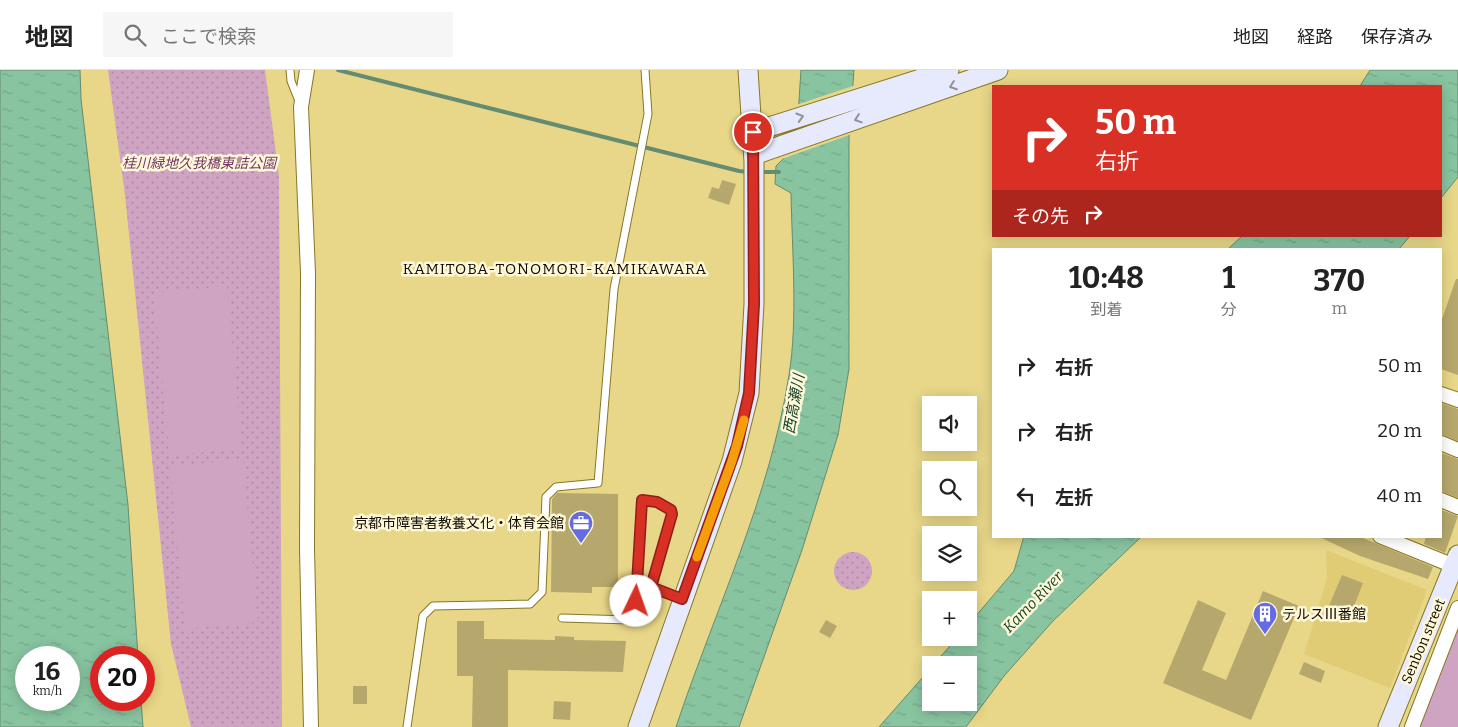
<!DOCTYPE html>
<html lang="ja">
<head>
<meta charset="utf-8">
<style>
	body { margin:0; font-family:Bitter,"Noto Sans JP",serif; background:#f6f6f6; color:#222; height:100vh; display:flex; flex-direction:column; font-size:19px; white-space:nowrap }
	* { box-sizing:border-box; margin:0 }
	p { font-size:16px; color:#767676 }
	.icon { flex:none; width:28px; height:28px; fill:none; stroke:currentColor; stroke-width:2; stroke-linecap:round; stroke-linejoin:round }
	.map { position:relative; flex:1; overflow:hidden }
	.drawer { position:absolute; left:992px; top:178px; width:450px; height:290px; display:flex; flex-direction:column; background:#fff; border-radius:0px; box-shadow:0 2px 12px #0003 }
	.drawer>* { flex:none }
	.guide { position:absolute; left:992px; top:15px; width:450px; height:152px; border-radius:0px; box-shadow:0 2px 12px #0003; background:#d93025; color:#fff; overflow:hidden }
	.buttons { position:absolute; left:922px; top:326px; display:grid; gap:10px }
	.buttons a { display:grid; place-items:center; width:55px; height:55px; border-radius:0px; background:#fff; box-shadow:0 2px 12px #0003; font-size:25px }
	.speed { position:absolute; left:15px; top:576px; display:flex; gap:10px; font-size:25px; font-weight:700; text-align:center }
	.speed>* { display:grid; place-content:center; width:65px; height:65px; border-radius:50%; background:#fff; box-shadow:0 2px 12px #0003; line-height:1 }
	.speed small { font-size:12px; font-weight:400 }
	.speed .limit { border:8px solid #d22; background:#fff; color:#111 }
	.pin { position:absolute; display:grid; place-items:center; width:42px; height:42px; color:#fff; margin:-21px; border:2px solid #fff; border-radius:50%; box-shadow:0 1px 5px #0007 }
	.me { position:absolute; width:55px; margin:-28px; rotate:3deg; stroke-linejoin:round; filter:drop-shadow(0 0 4px #0008) }
	.turn { display:flex; align-items:center; gap:18px; height:105px; padding:0 20px; font-size:22px }
	.turn .icon { width:65px; height:65px; stroke-width:2.5 }
	.turn b { display:block; font-size:35px; line-height:42px }
	.then { display:flex; align-items:center; height:48px; padding:0 20px; background:#0003; gap:10px; font-size:19px }
	.eta { display:flex; justify-content:space-evenly; align-items:center; height:85px; text-align:center }
	.eta b { font-size:30px; font-weight:700; line-height:35px }
	ul { padding:0; list-style:none }
	li { display:flex; align-items:center; gap:15px; height:65px; padding:0 20px }
	li div { flex:1 }
	li b { display:block; font-size:19px }
	li em { font-style:normal }
	header { display:flex; align-items:center; gap:30px; box-sizing:border-box; height:70px; padding:0 25px; background:#fff; border-bottom:1px solid #e0e0e0 }
	header strong { font-size:24px }
	nav { display:flex; gap:28px; margin-inline-start:auto; font-size:18px }
	.search { width:350px; height:45px; background:#f6f6f6; display:flex; align-items:center; gap:12px; box-sizing:border-box; padding:0 18px; border-radius:0px; color:#767676; font-size:19px }
	.map>svg:first-child { display:block }
</style>
</head>
<body>
<header>
<strong>地図</strong>
<div class="search"><svg class="icon" aria-label="search" viewBox="0 0 24 24"><circle cx="10" cy="10" r="6"/><path d="M15 15l6 6"/></svg>ここで検索</div>
<nav><a>地図</a><a>経路</a><a>保存済み</a></nav>
</header>
<div class="map">
<svg width="1458" height="657" viewBox="0 0 1458 657">
	<defs>
		<pattern id="grass-dots" width="8" height="8" patternUnits="userSpaceOnUse" patternTransform="scale(1.25)"><rect width="8" height="8" fill="#cfa3c2"/><path d="M2 2h.1M6 6h.1" fill="none" stroke="#b18ba5" stroke-width="1.8" stroke-linecap="round"/></pattern>
		<pattern id="water-ripples" width="26" height="14" patternUnits="userSpaceOnUse" patternTransform="scale(1.25)"><rect width="26" height="14" fill="#88c4a0"/><path d="M2 4q2-2 4 0t4 0M15 11q2-2 4 0t4 0" fill="none" stroke="#74a788"/></pattern>
	</defs>
	<rect width="100%" height="100%" fill="#e8d788"/>
	<path fill="#dfcc75" d="M1326 480 1427 520 1390 618 1304 584 1327 509Z"/>
	<path fill="url(#grass-dots)" d="M108 0H265L279 106 282 657H191L171 574 125 125Z
		M834 501a19 19 0 1 1 38 0a19 19 0 1 1-38 0Z"/>
	<path fill="#cfa3c2" d="M227 216 242 379 169 385 154 223Z
		M243 390 258 552 185 559 170 396Z
		M1458 559V657H1419Z"/>
	<path fill="url(#water-ripples)" stroke="#648c70" fill-rule="evenodd" d="M0 0H80L81 29 128 435 138 587 101 588V630H141L143 657H0ZM26 588H69V630H26Z
		M801 0H854L849 68V299L838 365 802 480 739 657H676C715 540 770 427 789 305 798 250 792 180 791 123L775 114 776 96 796 76Z
		M1370 0H1458V107L1441 128V16H1360Z
		M1242 166H1410L1399 179H1228Z
		M1024 466H1142L1053 551 1004 606 966 657H879L931 598V632H969V595H933L957 568H969V554L1014 501Z"/>
	<path fill="#e8d788" d="M856 15 852 64 779 90 794 75 796 35Z"/>
	<g fill="none" stroke-linecap="round" stroke-linejoin="round">
		<path stroke="#648c70" stroke-width="4" d="M338 0 739 101 749 102
			M758 102H779"/>
	</g>
	<path fill="#b6a86c" d="M722 110 736 114 729 135 708 128 712 117 719 119Z
		M1456 209H1458V305L1441 299V252Z
		M1441 333 1458 339V371L1441 364Z
		M1441 383 1458 389V428L1441 421Z
		M557 423 618 424V517H592V523L551 522 552 429Z
		M1441 440 1458 446 1445 483 1424 474 1426 466H1441Z
		M1317 466H1358L1433 497 1428 509 1360 486Z
		M1342 505 1363 513 1350 546 1328 538Z
		M1263 521 1299 536 1251 650 1163 613 1198 530 1226 543 1202 600 1226 610Z
		M826 550 837 556 830 568 819 562Z
		M457 551H484V569L555 570V566L574 567V570L626 571 623 602 508 600V657H472L473 606H457Z
		M1304 592 1325 601 1321 613 1299 604Z
		M353 616H367V634H353Z
		M554 631 571 632 570 650 553 649Z"/>
	<g fill="none" stroke-linecap="round" stroke-linejoin="round">
		<defs>
			<path id="lane" d="M290 0 291 11 299 31
				M562 548 630 550 636 531 642 430 657 432 671 440 672 444 651 517 682 528
				M407 657 423 546 433 536 530 534 542 522 546 427 556 417 598 413 614 219 648 44 645 0"/>
			<path id="street" d="M307 0 301 37 308 203 307 479 311 657
				M1441 324 1458 330
				M1441 373 1458 380
				M1441 430 1458 437
				M1380 466 1454 496
				M1412 657 1458 538"/>
			<path id="secondary" d="M753 62 949 0
				M754 85 998 0
				M638 657 732 391 749 323 754 234V92L748 0
				M1388 657 1458 485"/>
		</defs>
		<use href="#lane" stroke="#877726" stroke-width="9"/>
		<use href="#street" stroke="#877726" stroke-width="16"/>
		<use href="#secondary" stroke="#877726" stroke-width="21"/>
		<use href="#lane" stroke="#fff" stroke-width="7"/>
		<use href="#street" stroke="#fff" stroke-width="14"/>
		<use href="#secondary" stroke="#e7eafd" stroke-width="19"/>
	</g>
	<defs><path id="oneway-chevron" d="M-2-3.5L2.5 0L-2 3.5" fill="none" stroke-width="1.6" stroke-linecap="round" stroke-linejoin="round" transform="scale(1.25)"/></defs>
	<g stroke="#919198">
		<use href="#oneway-chevron" transform="translate(953 16) rotate(160)"/>
		<use href="#oneway-chevron" transform="translate(800 47) rotate(-17)"/>
		<use href="#oneway-chevron" transform="translate(858 49) rotate(161)"/>
	</g>
	<g fill="none" stroke-linecap="round" stroke-linejoin="round">
		<defs>
			<path id="route" d="M636 531 642 430 657 432 671 440 672 444 651 517 682 529 737 376 749 323 754 234 753 62"/>
		</defs>
		<use href="#route" stroke="#8d1f18" stroke-width="12"/>
		<use href="#route" stroke="#d93025" stroke-width="9"/>
		<path stroke="#f59e0b" stroke-width="9" d="M697 487 732 391 744 350"/>
	</g>
	<defs>
		<symbol id="office-pin" viewBox="-11 -11 22 30"><path d="M0 17L-7.5 6A9.5 9.5 0 1 1 7.5 6Z" fill="#666be4" stroke="#fef8d9"/><path d="M-6-3h4V-5.5h4V-3h4V5H-6ZM-1-4.5V-3h2v-1.5ZM-6 0V1H6V0Z" fill="#fff"/></symbol>
		<symbol id="building-pin" viewBox="-11 -11 22 30"><path d="M0 17L-7.5 6A9.5 9.5 0 1 1 7.5 6Z" fill="#666be4" stroke="#fef8d9"/><path d="M-4-6H4V6H1V3H-1V6H-4ZM-2.5-4.3h1.7v1.8h-1.7ZM.8-4.3h1.7v1.8H.8ZM-2.5-1h1.7V.8h-1.7ZM.8-1h1.7V.8H.8Z" fill="#fff"/></symbol>
	</defs>
	<g fill-rule="evenodd">
		<use href="#office-pin" x="567" y="439" width="28" height="38"/>
		<use href="#building-pin" x="1251" y="530" width="28" height="38"/>
	</g>
	<g text-anchor="middle" stroke-width="5" stroke-linejoin="round" paint-order="stroke">
		<g font-size="14" font-style="italic" fill="#763567" stroke="#fef8d9">
			<text x="199" y="98">桂川緑地久我橋東詰公園</text>
		</g>
		<g font-size="14" fill="#100b00" stroke="#fef8d9" text-anchor="end">
			<text x="564" y="458">京都市障害者教養文化・体育会館</text>
			<text x="1282" y="549" text-anchor="start">テルスⅢ番館</text>
		</g>
		<g font-size="14" fill="#100b00" stroke="#fef8d9">
			<text transform="translate(1423 571) rotate(-67)" y="5">Senbon street</text>
		</g>
		<g font-size="15" letter-spacing="1" fill="#100b00" stroke="#fef8d9">
			<text x="555" y="204">KAMITOBA-TONOMORI-KAMIKAWARA</text>
		</g>
		<g font-size="15" font-style="italic" fill="#14432b" stroke="#fef8d9">
			<text transform="translate(794 334) rotate(-80)" y="5">西高瀬川</text>
			<text transform="translate(1033 532) rotate(-46)" y="5">Kamo River</text>
		</g>
	</g>
</svg>
<div class="buttons">
<a><svg class="icon" aria-label="sound" viewBox="0 0 24 24"><path d="M4 9h4l5-4v14l-5-4H4zM17 9q2 3 0 6"/></svg></a>
<a><svg class="icon" aria-label="search" viewBox="0 0 24 24"><circle cx="10" cy="10" r="6"/><path d="M15 15l6 6"/></svg></a>
<a><svg class="icon" aria-label="layers" viewBox="0 0 24 24"><path d="M12 4l9 5-9 5-9-5zM3 14l9 5 9-5"/></svg></a>
<a>+</a>
<a>−</a>
</div>
<div class="speed"><div>16<small>km/h</small></div><div class="limit">20</div></div>
<div class="pin" style="left:753px;top:62px;background:#d93025"><svg class="icon" aria-label="arrive" viewBox="0 0 24 24"><path d="M6 21V4h12l-3 4 3 4H6"/></svg></div>
<svg class="me" style="left:636px;top:531px" viewBox="-20 -20 40 40"><circle r="19" fill="#fff"/><path d="M0-13L10 11 0 6-10 11z" fill="#d93025"/></svg>
<div class="guide">
<div class="turn"><svg class="icon" aria-label="right" viewBox="0 0 24 24"><path d="M7 20v-9h11M14 6l5 5-5 5"/></svg><div><b>50 m</b>右折</div></div>
<div class="then">その先<svg class="icon" aria-label="right" viewBox="0 0 24 24"><path d="M7 20v-9h11M14 6l5 5-5 5"/></svg></div>
</div>
<section class="drawer">
<div class="eta">
<div><b>10:48</b><p>到着</p></div>
<div><b>1</b><p>分</p></div>
<div><b>370</b><p>m</p></div>
</div>
<ul>
<li><svg class="icon" aria-label="right" viewBox="0 0 24 24"><path d="M7 20v-9h11M14 6l5 5-5 5"/></svg><div><b>右折</b></div><em>50 m</em></li>
<li><svg class="icon" aria-label="right" viewBox="0 0 24 24"><path d="M7 20v-9h11M14 6l5 5-5 5"/></svg><div><b>右折</b></div><em>20 m</em></li>
<li><svg class="icon" aria-label="left" viewBox="0 0 24 24"><path d="M17 20v-9H6M10 6l-5 5 5 5"/></svg><div><b>左折</b></div><em>40 m</em></li>
</ul>
</section>
</div>
</body>
</html>
